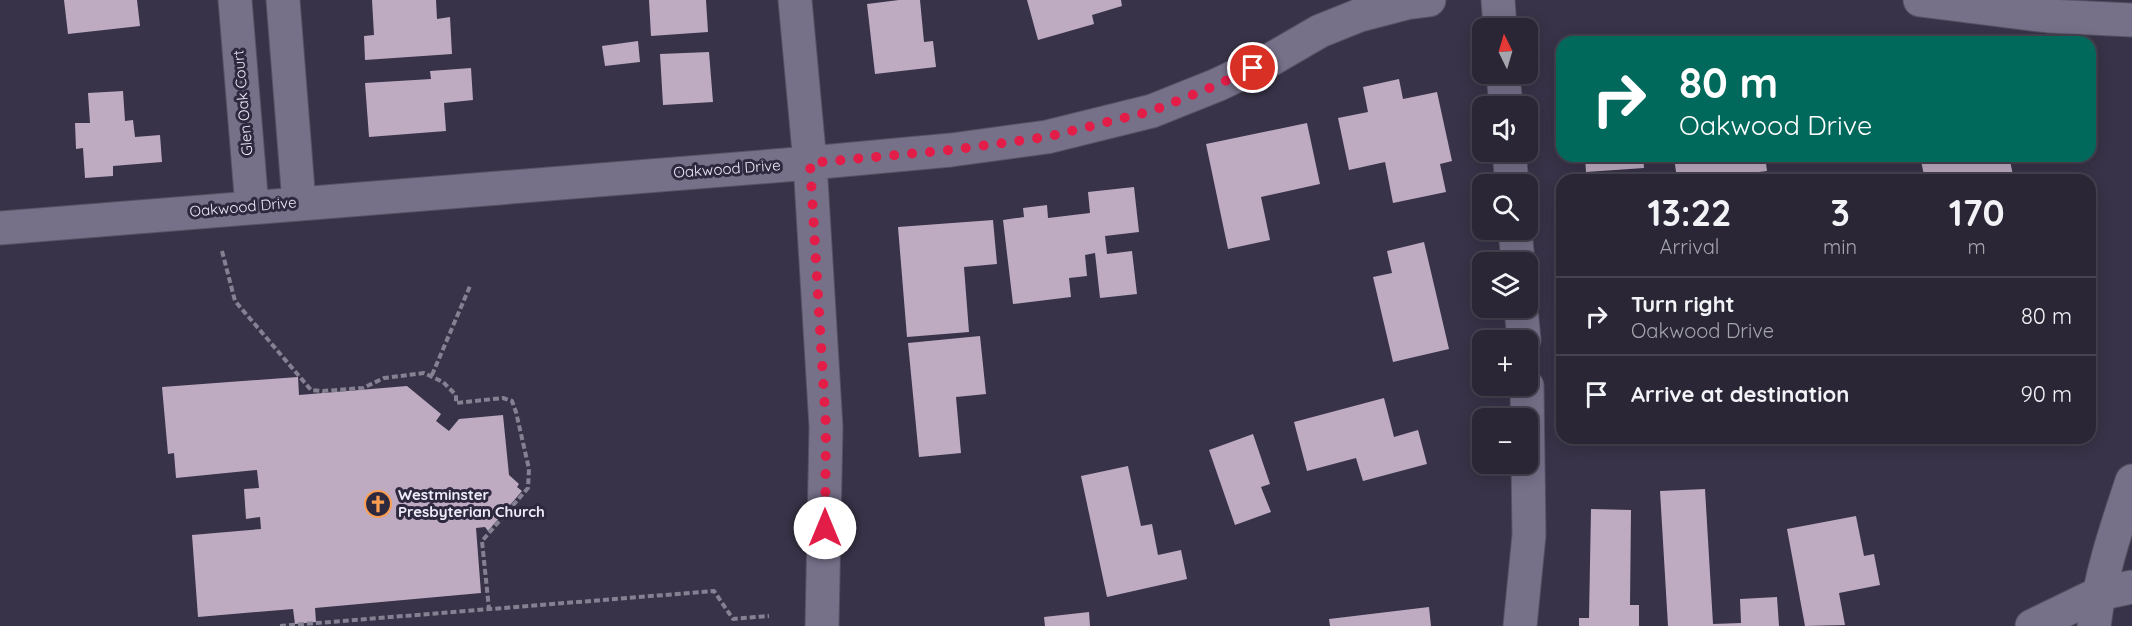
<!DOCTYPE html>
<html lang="en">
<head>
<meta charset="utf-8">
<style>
	body { margin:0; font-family:Quicksand,sans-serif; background:#322e3e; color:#f1f3f6; height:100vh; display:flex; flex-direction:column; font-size:22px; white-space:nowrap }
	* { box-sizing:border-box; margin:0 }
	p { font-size:20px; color:#a5a5ad }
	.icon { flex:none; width:33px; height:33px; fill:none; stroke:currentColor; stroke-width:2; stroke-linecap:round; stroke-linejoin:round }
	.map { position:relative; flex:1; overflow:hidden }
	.side { position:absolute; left:1556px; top:174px; width:540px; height:270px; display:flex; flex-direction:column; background:#2a2636; border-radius:18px; box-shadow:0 3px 15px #0003,0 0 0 2px #464351 }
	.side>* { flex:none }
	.guide { position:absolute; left:1556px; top:36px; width:540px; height:126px; border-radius:18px; box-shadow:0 3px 15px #0003,0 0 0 2px #464351; background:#00695c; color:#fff; overflow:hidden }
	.needle { width:39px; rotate:355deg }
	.buttons { position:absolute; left:1472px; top:18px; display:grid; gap:12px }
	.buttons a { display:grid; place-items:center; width:66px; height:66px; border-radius:12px; background:#2a2636; box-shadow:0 3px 15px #0003,0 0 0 2px #464351; font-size:30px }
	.pin { position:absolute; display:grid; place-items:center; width:51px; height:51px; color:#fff; margin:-26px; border:3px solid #fff; border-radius:50%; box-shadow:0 2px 6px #0007 }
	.me { position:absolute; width:66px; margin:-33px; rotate:0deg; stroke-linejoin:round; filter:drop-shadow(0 0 4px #0008) }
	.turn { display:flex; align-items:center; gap:21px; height:126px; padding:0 24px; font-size:27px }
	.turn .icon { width:78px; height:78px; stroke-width:2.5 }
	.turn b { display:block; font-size:42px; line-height:51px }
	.eta { display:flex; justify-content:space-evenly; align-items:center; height:102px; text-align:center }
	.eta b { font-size:36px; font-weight:700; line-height:42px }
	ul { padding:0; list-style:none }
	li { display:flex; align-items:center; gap:18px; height:78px; padding:0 24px; border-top:2px solid #464351 }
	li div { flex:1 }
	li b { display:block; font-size:22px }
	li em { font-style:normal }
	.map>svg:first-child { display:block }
</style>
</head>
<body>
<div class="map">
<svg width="2132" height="626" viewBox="0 0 2132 626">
	<rect width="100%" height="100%" fill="#383348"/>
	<path fill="#beabc2" d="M64 0H137L140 26 68 34Z
		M372 0H436L437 19 450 17 452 54 365 60 364 36 374 35Z
		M649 0H706L708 32 651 36Z
		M899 0H920L924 42 933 41 936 67 875 74 867 4Z
		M1027 0H1121L1122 6 1092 15 1094 24 1038 40Z
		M638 41 640 62 605 66 602 46Z
		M709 52 713 102 663 105 660 54Z
		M471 68 473 100 444 103 446 131 369 137 365 83 431 79 430 71Z
		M1399 79 1403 99 1437 92 1452 161 1440 164 1446 192 1393 203 1385 162 1349 170 1338 118 1368 112 1363 87Z
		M123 91 125 121 133 120 135 137 160 135 162 162 113 166V176L85 178 83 148 76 149 75 123H90L88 93Z
		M1307 123 1320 184 1261 197 1270 240 1228 249 1206 144Z
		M1585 156H1643L1644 168 1586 172Z
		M1674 156H1765L1767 171 1695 180H1677Z
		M1920 156H2009L2014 180H1925Z
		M1134 187 1139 232 1105 236 1107 254 1132 251 1137 294 1100 298 1095 253 1085 255 1087 276 1069 278 1071 297 1013 304 1003 220 1024 217 1023 208 1047 205 1048 218 1090 213 1088 192Z
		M993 220 997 264 964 267 969 332 907 337 898 227Z
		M1424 242 1449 349 1393 362 1373 277 1392 273 1387 251Z
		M980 336 986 394 956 397 961 453 919 457 908 343Z
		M298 377 299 395 407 386 441 414 436 421 449 431 459 419 503 415 509 475 519 484 517 487 522 491 488 531 485 527 476 528 481 593 315 608 316 622 295 624 293 609 198 617 192 535 261 529 260 517 246 519 244 489 259 488 257 470 176 478 174 453 168 454 162 387Z
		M1384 398 1394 437 1418 430 1427 464 1363 481 1356 458 1307 471 1294 422Z
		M1253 434 1270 484 1261 487 1271 512 1235 525 1209 450Z
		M1128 466 1141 526 1152 524 1158 555 1181 550 1187 579 1107 597 1081 476Z
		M1705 489 1713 624 1741 623 1740 599 1777 597 1779 626H1668L1660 491Z
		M1591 509 1631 510 1630 605H1639V626H1579V618H1589Z
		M1856 516 1864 556 1874 554 1880 585 1839 593 1845 625 1805 626 1787 529Z
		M1429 607 1431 626H1330L1329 619Z
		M1089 612 1090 626H1045L1044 617Z"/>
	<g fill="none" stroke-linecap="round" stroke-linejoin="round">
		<defs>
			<path id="minor" d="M235 0 252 207
				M283 0 299 203
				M795 0 810 163 826 427 822 626
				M1498 0 1500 28
				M1920 0 2048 16 2132 20
				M1503 74 1506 106
				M1509 152 1512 184
				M0 228 810 163 951 150 1047 137 1152 111 1217 85 1270 60 1320 31 1360 15 1406 3 1429 0
				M1515 230 1518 262
				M1521 308 1524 340
				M1520 626 1529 535 1527 386
				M2032 626 2098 594 2132 587
				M2094 626C2100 576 2116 529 2132 481"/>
		</defs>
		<use href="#minor" stroke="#565163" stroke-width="35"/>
		<path stroke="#858092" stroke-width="4" stroke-dasharray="6 3" stroke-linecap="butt" d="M222 251 235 301 311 390 323 391 363 388 384 378 424 373 443 382 456 395V403L503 398 512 401 516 412 529 469 528 488 482 541 489 609
			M432 375 470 286
			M280 626 714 591 733 619 769 616"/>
		<use href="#minor" stroke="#767089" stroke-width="33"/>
	</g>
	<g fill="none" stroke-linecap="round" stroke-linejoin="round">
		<path stroke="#e11d48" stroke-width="10" stroke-dasharray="0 18" d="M825 528 826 427 810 163 951 150 1047 137 1152 111 1217 85 1253 68"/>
	</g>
	<defs>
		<symbol id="church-ring" viewBox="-11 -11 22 22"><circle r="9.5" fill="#2e293e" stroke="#fb9e51" stroke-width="1.5"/><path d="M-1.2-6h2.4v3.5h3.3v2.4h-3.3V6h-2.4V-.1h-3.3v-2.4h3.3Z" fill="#fb9e51"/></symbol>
	</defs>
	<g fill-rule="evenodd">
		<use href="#church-ring" x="363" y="489" width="30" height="30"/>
	</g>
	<g text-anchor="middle" stroke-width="6" stroke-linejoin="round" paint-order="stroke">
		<g font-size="15" fill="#efecfa" stroke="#2e293e">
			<text transform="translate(243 103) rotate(-95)" y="5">Glen Oak Court</text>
			<text transform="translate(727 169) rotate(-4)" y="5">Oakwood Drive</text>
			<text transform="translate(243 207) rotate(-5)" y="5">Oakwood Drive</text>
		</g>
		<g font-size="15" font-weight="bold" fill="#efecfa" stroke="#2e293e" text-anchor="start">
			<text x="398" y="500">Westminster<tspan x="398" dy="17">Presbyterian Church</tspan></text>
		</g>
	</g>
</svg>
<div class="buttons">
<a><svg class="needle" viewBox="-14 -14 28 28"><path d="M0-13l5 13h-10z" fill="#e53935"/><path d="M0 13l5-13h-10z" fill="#a5a5ad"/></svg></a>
<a><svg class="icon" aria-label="sound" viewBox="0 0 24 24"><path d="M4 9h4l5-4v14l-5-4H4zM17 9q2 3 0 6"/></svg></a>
<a><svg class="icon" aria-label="search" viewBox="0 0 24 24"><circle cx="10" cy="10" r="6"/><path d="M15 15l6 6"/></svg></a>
<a><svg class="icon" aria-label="layers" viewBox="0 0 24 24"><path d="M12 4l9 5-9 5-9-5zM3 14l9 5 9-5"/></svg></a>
<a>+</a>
<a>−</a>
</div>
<div class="pin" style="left:1253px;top:68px;background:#d93025"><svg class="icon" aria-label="arrive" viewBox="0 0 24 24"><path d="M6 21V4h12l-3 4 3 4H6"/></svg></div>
<svg class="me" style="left:825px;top:528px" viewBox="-20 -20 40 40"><circle r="19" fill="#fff"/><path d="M0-13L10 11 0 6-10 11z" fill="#e11d48"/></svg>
<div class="guide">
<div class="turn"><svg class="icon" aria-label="right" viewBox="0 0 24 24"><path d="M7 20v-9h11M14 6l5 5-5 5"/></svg><div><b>80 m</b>Oakwood Drive</div></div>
</div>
<section class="side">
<div class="eta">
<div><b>13:22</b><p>Arrival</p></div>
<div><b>3</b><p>min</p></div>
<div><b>170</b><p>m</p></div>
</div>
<ul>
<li><svg class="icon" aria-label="right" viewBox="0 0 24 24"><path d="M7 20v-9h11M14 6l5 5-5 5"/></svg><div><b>Turn right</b><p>Oakwood Drive</p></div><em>80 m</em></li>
<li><svg class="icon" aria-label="arrive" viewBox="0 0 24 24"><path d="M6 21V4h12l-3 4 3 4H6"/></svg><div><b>Arrive at destination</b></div><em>90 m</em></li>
</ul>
</section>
</div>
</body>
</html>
